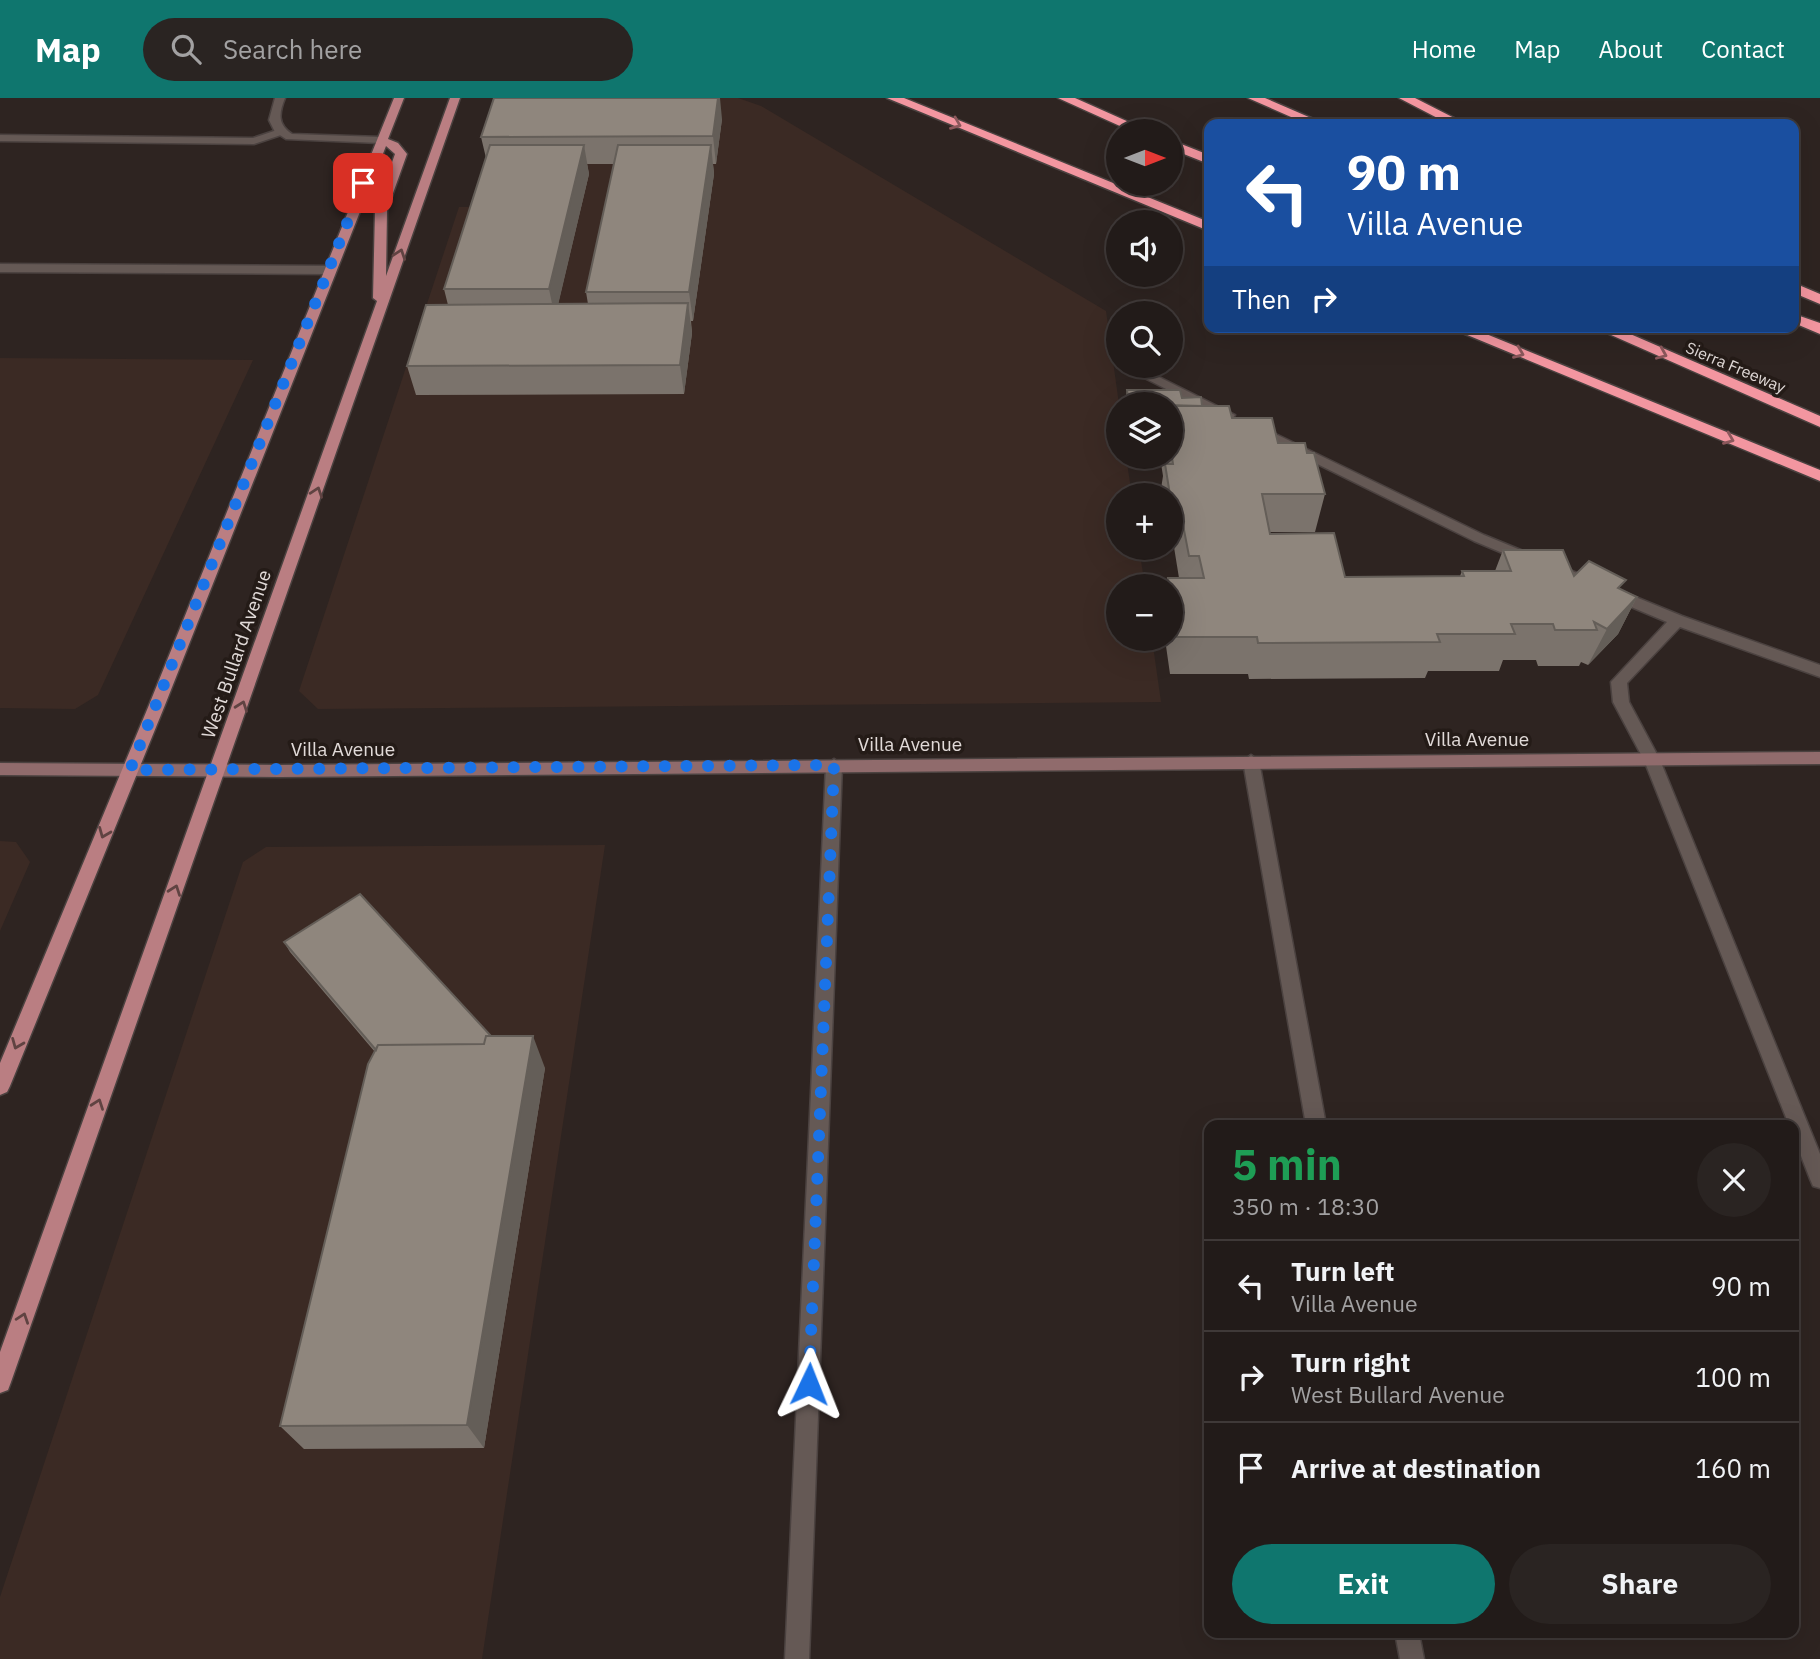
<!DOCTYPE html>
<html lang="en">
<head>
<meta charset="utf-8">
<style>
	body { margin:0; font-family:"IBM Plex Sans",sans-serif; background:#2a2422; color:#f1f3f6; height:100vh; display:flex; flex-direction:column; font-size:26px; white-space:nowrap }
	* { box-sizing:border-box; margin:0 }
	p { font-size:23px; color:#a2a1a2 }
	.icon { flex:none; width:38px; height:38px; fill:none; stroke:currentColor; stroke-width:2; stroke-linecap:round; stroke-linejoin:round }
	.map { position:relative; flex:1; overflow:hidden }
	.details { position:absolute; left:1204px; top:1022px; width:595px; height:518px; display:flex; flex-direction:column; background:#221b19; border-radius:14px; box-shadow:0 7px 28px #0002,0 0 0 2px #3f3938 }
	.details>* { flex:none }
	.hud { position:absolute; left:1204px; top:21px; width:595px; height:214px; border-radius:14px; box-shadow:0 7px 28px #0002,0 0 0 2px #3f3938; background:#1a4fa0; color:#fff; overflow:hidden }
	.needle { width:46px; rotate:90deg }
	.controls { position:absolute; left:1106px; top:21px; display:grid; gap:14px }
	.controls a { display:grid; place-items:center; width:77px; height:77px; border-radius:50%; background:#221b19; box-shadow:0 7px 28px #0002,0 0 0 2px #3f3938; font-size:35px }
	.pin { position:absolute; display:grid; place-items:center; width:60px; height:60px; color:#fff; margin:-30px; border-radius:14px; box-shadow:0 4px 10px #0006 }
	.me { position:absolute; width:77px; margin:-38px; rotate:2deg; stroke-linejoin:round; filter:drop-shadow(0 0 5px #0008) }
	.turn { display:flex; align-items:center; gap:24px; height:147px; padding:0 28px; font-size:32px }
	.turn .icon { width:91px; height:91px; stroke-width:2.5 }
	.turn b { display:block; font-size:49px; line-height:60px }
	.then { display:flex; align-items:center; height:66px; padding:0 28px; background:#0003; gap:14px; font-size:26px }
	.round { display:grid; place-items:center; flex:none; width:74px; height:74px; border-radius:37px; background:#2a2422 }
	.summary { display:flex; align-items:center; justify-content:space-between; height:119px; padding:0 28px }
	h1 { font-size:42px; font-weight:800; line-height:52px; color:#1e9e55 }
	.cta { display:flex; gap:14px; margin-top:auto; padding:14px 28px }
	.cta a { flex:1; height:80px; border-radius:42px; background:#0f766e; color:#fff; font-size:28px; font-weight:800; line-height:80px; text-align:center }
	.cta a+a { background:#2a2422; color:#f1f3f6 }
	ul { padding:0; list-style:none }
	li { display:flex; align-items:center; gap:21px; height:91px; padding:0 28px; border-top:2px solid #3f3938 }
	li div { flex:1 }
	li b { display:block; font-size:26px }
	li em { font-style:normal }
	header { display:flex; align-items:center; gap:42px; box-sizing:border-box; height:98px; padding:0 35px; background:#0f766e; color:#fff }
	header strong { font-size:33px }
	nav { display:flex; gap:38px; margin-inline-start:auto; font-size:24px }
	.search { width:490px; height:63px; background:#2a2422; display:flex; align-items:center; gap:18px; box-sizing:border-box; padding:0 24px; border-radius:38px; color:#a2a1a2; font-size:26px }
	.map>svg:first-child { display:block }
</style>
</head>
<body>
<header>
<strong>Map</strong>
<div class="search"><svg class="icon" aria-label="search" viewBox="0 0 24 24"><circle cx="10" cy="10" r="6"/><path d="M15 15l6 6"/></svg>Search here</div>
<nav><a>Home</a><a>Map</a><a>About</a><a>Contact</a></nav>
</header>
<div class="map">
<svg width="1820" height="1561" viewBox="0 0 1820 1561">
	<rect width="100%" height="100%" fill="#2e2421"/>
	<path fill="#3b2a24" d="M505 0H738L761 8 1106 213 1119 306 1118 359H1126L1132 397H1118V450H1139L1145 488H1118V541H1152L1161 604 318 611 299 593 459 109H470Z
		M0 260 253 262 98 597 75 611 0 610Z
		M0 743 16 744 30 764 0 833Z
		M605 747 482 1561H0V1499L243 764 266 749Z"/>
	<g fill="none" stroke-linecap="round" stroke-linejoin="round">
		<defs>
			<path id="service" d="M280 31 286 34 284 36 254 46 0 43V37L253 40Z
				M0 166 329 168 335 172 329 176 0 174Z
				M1121 268H1137L1235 317 1233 320H1223Z
				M1257 327 1484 437 1682 518 1820 567V579L1680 529 1627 585 1629 604 1660 662 1652 668 1646 666 1613 604 1611 584 1667 524 1474 443 1252 334 1250 331Z"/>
			<path id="minor" d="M275 0H285C279 15 277 26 292 36L380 39 386 42 380 45 286 41 275 34 269 22Z
				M1652 656 1660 662 1820 1056V1090L1813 1088 1810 1081 1794 1040V1027H1789L1644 662Z
				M1251 657 1259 663 1326 1027H1306L1243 663Z
				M834 661 842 667 809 1561H785L826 667Z
				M1395 1535H1419L1424 1561H1400Z"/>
			<path id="secondary" d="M1820 654V666L280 679 0 677V665L280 667Z"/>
			<path id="primary" d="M394 0H404L388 41 398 45 407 56 387 112 386 178 450 0H460L11 1284 8 1292 0 1295V1254L377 203 373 200 375 112 395 56 386 48 165 607 10 988 7 994 0 997V965L149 607Z"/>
			<path id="motorway" d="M887 0H904L1209 124V133Z
				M1058 0H1075L1149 33H1131Z
				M1248 0H1265L1325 26H1307Z
				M1399 0H1415L1466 26H1449Z
				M1171 42 1209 57V66L1171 51Z
				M1794 185 1820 196V206L1794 195Z
				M1794 216 1820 225V236L1794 225Z
				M1448 229H1469L1820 372V383Z
				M1593 229H1614L1820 318V329Z"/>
		</defs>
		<use href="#service" stroke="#4b4240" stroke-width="3"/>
		<use href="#minor" stroke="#4b4240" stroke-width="3"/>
		<use href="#secondary" stroke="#4b4240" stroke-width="3"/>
		<use href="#primary" stroke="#4b4240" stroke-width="3"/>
		<use href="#motorway" stroke="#4b4240" stroke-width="3"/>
		<use href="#service" fill="#655955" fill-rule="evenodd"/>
		<use href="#minor" fill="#655955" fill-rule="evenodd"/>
		<use href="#secondary" fill="#906b6c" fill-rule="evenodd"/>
		<use href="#primary" fill="#ba7e82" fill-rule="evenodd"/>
		<use href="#motorway" fill="#f396a0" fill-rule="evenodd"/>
	</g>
	<path fill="#7b736c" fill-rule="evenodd" d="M722 21 716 66H713L714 76 693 223H691L692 235 684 296 416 297 407 268 448 207 444 191 486 60 481 39ZM587 66H614L586 194 588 206H558L589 76Z
		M1127 292 1202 308 1232 320 1278 345 1307 355 1325 396 1315 434H1270V436L1345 479 1460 478 1462 473H1495L1503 452 1574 478 1621 492 1637 499 1618 536 1588 567 1581 564 1579 568H1538L1536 562H1503L1499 573H1428L1425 580 1249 581 1248 576H1170L1165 541H1171V488H1166L1168 480H1179L1173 443H1171V397H1160L1163 378 1160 359H1171V306H1125Z
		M284 844 491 938 545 970 484 1350 304 1351 280 1328 375 954 290 854Z"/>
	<path fill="#645e58" d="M718 0H720L722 21 716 66 713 38Z
		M584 47 589 76 555 220 549 191Z
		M711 47 714 76 693 223 689 194Z
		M688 205 692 235 684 296 680 267Z
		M1637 499 1618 536 1588 567 1607 531Z
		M533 938 545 970 484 1350 467 1327Z"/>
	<path fill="#8f867d" stroke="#645e58" stroke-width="2" d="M494 0H718L713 38 481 39Z
		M490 47H584L549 191H444Z
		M618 47H711L689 194H586Z
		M688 205 680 267 407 268 426 207Z
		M1127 292H1180L1182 300 1201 299 1202 308 1129 306Z
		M1171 308H1229L1232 320H1272L1278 345H1305L1307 355H1314L1325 396H1262L1270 436 1334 435 1345 479 1464 478 1462 473H1511L1503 452H1563L1574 478 1589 463 1626 482 1618 490 1637 499 1607 531 1594 524 1597 532H1555L1553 526H1511L1515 536H1437L1440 544 1258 545 1257 539H1177L1171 499V488H1169L1168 480H1204L1199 458H1189L1179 406H1171V397H1170L1165 366H1173L1171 353V319H1173Z
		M360 796 491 938H486L484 946 378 947 376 952 284 844Z
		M486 938H533L467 1327 280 1328 368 966 378 947 484 946Z"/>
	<defs><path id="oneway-chevron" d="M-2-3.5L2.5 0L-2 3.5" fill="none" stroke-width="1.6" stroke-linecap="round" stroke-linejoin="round" transform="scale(1.75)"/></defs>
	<g stroke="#8c585c">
		<use href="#oneway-chevron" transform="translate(956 26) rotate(22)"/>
		<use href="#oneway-chevron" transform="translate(1519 255) rotate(22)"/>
		<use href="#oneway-chevron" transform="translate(1662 256) rotate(23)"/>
		<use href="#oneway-chevron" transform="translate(1729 341) rotate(22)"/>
	</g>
	<g stroke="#604342">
		<use href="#oneway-chevron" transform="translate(400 156) rotate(-71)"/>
		<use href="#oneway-chevron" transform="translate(317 394) rotate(-71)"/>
		<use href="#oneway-chevron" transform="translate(242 608) rotate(-70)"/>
		<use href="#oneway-chevron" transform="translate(104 735) rotate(112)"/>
		<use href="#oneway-chevron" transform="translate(175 792) rotate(-70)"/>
		<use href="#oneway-chevron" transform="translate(17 946) rotate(112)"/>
		<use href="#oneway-chevron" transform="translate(98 1006) rotate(-70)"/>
		<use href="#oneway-chevron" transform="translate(23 1220) rotate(-71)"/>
	</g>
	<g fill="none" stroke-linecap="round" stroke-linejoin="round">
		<path stroke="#1a73e8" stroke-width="12" stroke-dasharray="0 21.6" d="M363 85 130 672 834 667 809 1286"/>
	</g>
	<g text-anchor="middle" stroke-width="7" stroke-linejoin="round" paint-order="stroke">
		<g font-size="16" fill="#e1dad8" stroke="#241b17">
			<text transform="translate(1736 269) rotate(23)" y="6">Sierra Freeway</text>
		</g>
		<g font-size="19" fill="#e1dad8" stroke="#241b17">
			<text transform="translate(236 556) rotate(-71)" y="7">West Bullard Avenue</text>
			<text x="1477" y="648">Villa Avenue</text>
			<text x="910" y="653">Villa Avenue</text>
			<text x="343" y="658">Villa Avenue</text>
		</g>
	</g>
</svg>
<div class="controls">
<a><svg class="needle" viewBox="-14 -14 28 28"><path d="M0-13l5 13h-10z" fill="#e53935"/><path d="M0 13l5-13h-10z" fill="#a2a1a2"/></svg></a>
<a><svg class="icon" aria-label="sound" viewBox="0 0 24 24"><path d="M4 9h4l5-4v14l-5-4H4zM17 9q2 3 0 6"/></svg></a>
<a><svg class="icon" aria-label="search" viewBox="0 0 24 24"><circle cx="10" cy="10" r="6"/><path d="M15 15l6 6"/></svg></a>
<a><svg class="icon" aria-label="layers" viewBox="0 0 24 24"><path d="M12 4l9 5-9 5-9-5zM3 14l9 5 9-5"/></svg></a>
<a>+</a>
<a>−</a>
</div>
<div class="pin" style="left:363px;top:85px;background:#d93025"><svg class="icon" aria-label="arrive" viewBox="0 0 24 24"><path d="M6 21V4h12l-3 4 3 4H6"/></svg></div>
<svg class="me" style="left:809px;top:1286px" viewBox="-20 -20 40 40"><path d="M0-17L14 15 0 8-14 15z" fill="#1a73e8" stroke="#fff" stroke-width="4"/></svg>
<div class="hud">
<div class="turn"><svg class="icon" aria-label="left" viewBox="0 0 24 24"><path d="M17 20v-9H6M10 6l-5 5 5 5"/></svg><div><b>90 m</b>Villa Avenue</div></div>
<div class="then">Then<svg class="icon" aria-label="right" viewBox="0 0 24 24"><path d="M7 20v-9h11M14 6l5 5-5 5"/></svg></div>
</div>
<section class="details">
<div class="summary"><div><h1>5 min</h1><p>350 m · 18:30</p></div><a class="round"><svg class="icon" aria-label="close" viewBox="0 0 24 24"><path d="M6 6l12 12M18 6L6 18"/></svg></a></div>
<ul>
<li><svg class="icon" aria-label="left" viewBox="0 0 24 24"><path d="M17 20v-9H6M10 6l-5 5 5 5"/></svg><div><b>Turn left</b><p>Villa Avenue</p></div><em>90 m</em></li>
<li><svg class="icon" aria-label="right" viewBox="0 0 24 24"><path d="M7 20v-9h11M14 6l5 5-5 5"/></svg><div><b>Turn right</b><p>West Bullard Avenue</p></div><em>100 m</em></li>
<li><svg class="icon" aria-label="arrive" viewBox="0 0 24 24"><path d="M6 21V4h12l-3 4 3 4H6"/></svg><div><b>Arrive at destination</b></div><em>160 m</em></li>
</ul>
<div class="cta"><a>Exit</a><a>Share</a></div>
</section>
</div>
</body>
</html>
